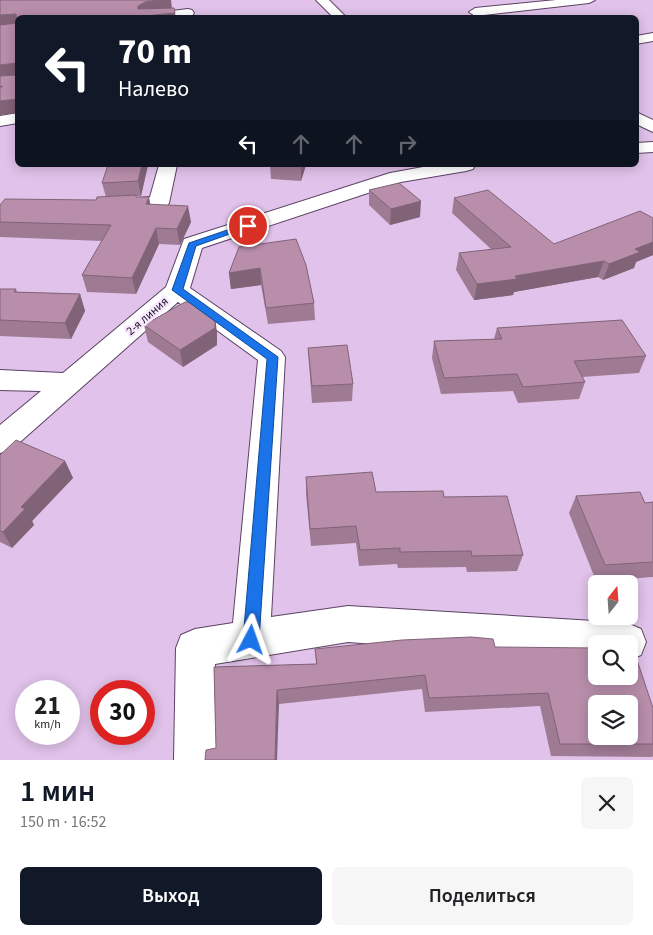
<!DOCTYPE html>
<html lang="ru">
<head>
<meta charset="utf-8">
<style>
	body { margin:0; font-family:"Source Sans 3",sans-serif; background:#f6f6f6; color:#202124; height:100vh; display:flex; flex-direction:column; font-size:19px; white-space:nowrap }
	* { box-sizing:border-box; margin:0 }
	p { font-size:16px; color:#757577 }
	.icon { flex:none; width:28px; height:28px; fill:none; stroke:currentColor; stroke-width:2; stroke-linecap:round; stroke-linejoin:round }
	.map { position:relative; height:760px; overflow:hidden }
	.side { display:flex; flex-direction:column; background:#fff; flex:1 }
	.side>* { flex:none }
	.top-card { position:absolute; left:15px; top:15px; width:624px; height:152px; border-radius:8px; box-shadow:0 2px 12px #0003; background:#111827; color:#fff; overflow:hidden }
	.needle { width:32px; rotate:17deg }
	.buttons { position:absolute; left:588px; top:575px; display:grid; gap:10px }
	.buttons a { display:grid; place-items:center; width:50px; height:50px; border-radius:8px; background:#fff; box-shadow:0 2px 12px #0003; font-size:25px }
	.speed { position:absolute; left:15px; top:680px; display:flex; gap:10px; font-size:25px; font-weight:700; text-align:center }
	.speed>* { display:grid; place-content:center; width:65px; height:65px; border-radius:50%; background:#fff; box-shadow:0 2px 12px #0003; line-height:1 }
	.speed small { font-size:12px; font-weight:400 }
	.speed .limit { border:8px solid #d22; background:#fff; color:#111 }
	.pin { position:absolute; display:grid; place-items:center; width:42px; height:42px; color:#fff; margin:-21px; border:2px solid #fff; border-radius:50%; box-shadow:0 1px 5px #0007 }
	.me { position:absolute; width:55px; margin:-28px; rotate:4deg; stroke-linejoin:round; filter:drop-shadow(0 0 4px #0008) }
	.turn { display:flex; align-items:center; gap:18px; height:105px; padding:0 20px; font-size:22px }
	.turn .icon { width:65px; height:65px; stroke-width:2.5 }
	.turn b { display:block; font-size:35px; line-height:42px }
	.lanes { display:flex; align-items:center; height:48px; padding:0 20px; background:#0003; justify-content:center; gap:25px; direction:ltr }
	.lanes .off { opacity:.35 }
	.round { display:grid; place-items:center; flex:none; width:52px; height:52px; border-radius:8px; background:#f6f6f6 }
	.overview { display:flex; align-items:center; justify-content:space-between; height:85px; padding:0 20px }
	h1 { font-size:30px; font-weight:600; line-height:38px; color:#111827 }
	.cta { display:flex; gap:10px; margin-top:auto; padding:10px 20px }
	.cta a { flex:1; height:58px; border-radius:8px; background:#111827; color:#fff; font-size:20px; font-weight:600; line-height:58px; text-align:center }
	.cta a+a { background:#f6f6f6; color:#202124 }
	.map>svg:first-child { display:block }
</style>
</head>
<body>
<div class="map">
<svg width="653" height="760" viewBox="0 0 653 760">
	<rect width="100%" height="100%" fill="#e1c2ea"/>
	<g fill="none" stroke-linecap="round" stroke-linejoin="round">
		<defs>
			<path id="minor" d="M316 0H329L347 18H334Z
				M556 0H595L589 3 475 16 469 12 475 8Z
				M188 9 192 10 194 13 192 16 141 18 147 14Z
				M653 33V41L636 44V36Z
				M636 112 653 120V132L636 124Z
				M18 113V123L0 126V116Z
				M653 142V152L636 153V143Z
				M159 165H177L169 203 166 207 111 211 104 209 101 205 104 201 150 197Z
				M434 165H475L473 169 466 171 401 182 202 248 190 288 281 351 285 357 271 617 348 606 627 623 641 629 646 642 641 655 629 660V644H596V659L348 642 215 664 218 760H174L176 648 181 635 195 629 233 623 258 360 178 302 11 450 0 453V425L41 391 0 390V370L63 373 166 287 184 239 390 173Z"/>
		</defs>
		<use href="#minor" stroke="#5c4264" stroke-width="2"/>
		<use href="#minor" fill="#fff" fill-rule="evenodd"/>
	</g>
	<path fill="#9e7a93" d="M108 165H148L141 196H136V197L150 204 191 222 180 245 159 244 136 294 87 292 82 275 102 241 0 237V205L96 200 106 197 102 183Z
		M270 165H306L301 181 271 179Z
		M369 190 420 217 390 225 369 205Z
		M454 198 554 244 653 218V255L636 262 634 268 603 280 598 277 514 292 513 295 474 300 456 270 459 253 492 250 452 213Z
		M239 247 314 303 315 320 268 324 261 285 231 289 229 273Z
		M0 289H16L17 292 80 294 85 311 71 339 0 336Z
		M144 325 217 333V345L183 367 148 342Z
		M497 328 646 356 639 373 582 377 585 382 579 399 518 403 513 391 441 394 432 358 434 341 494 339Z
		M308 348 353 384 352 401 312 403 309 364Z
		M0 455 65 461 73 478 32 521 34 525 12 548 0 542Z
		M306 477 376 492 444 497 523 555 517 571 467 572 466 567 398 568 397 564 359 566 356 543 311 546 306 494Z
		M576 496 645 503 653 502V577L596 581 569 513Z
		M495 647 653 708V756L652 757 551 756 540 706 425 712 422 689 279 704 216 748 214 667 316 664 315 649Z"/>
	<path fill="#816378" d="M159 0H171L172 9H138V6L145 2Z
		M175 13 176 18H154L153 15Z
		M16 14 18 25 0 27V15Z
		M16 63 18 76 0 78V65Z
		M18 99V113L0 115V101Z
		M142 165H148L141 196 138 181Z
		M301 165H306L301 181Z
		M149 197 152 213 146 204Z
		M421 201 420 217 390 225 391 209Z
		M188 206 191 222 180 245 177 229Z
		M156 228 159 244 136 294 132 278Z
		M653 242V255L636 262 634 268 603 280 609 264 635 249Z
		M604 261 598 277 514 292 513 295 474 300 477 284 515 276Z
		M260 268 261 285 231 289 229 273Z
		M80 294 85 311 71 339 65 323Z
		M215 316 217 333V345L183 367 180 350Z
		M65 461 73 478 32 521 34 525 12 548 3 532 21 507Z
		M277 690 279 704 277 760H275Z"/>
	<path fill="#b88eab" stroke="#816378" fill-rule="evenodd" d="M0 0H159L145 2 138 6V9L174 8 175 13 153 15 154 18H18V99L0 101V88L3 86 0 87V76L16 75V63L0 65V25L17 23 16 14 0 15Z
		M108 165H142L138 181 102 183Z
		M282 165H301V166Z
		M399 183 421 201 391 209 369 190Z
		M488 190 554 244 640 211 653 218V242L635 249 640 252 609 264 604 261 515 276 517 279 477 284 459 253 511 247 454 198Z
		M136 195V197H149L146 204 188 206 177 229 156 228 132 278 82 275 111 225 0 222V205L5 199 96 200 97 197Z
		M296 239 306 265 314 303 266 308 260 268 229 273 239 247Z
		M0 289H16L14 292 80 294 65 323 0 320Z
		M185 302H192L215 316V328L180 350 144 325Z
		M622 320 646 356 574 361 585 382 523 387 517 374 444 378 434 341 502 339 497 328Z
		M347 345 353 384 312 386 308 348Z
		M16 440 65 461 21 507 25 509 3 532 0 531V455Z
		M372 472 376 492 443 491 444 497 507 496 523 555 472 556 471 551 400 552V548L360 550 356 526 310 529 306 477Z
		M640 492 645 503 653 502V562L605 565 576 496Z
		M471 637 493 639 495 647 596 648V676H629V648H633L653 708V744H560L548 693 429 698 425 675 277 690 275 760H205L206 750 216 748 214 667 317 664 315 649 402 640ZM596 704H629V736H596Z"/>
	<path fill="#1a73e8" stroke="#114b97" d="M245 224 252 226 196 246 183 289 278 357 259 640 256 645 251 647 245 645 243 640 267 359 172 290 189 243Z"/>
	<g text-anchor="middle" stroke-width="5" stroke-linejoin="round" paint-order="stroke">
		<g font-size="12" fill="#1e1321" stroke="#f9e9fe">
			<text transform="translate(147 316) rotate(-41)" y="4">2-я линия</text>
		</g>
	</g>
</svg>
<div class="buttons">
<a><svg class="needle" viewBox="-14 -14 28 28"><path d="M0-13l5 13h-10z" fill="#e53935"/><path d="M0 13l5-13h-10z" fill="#757577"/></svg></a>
<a><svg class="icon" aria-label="search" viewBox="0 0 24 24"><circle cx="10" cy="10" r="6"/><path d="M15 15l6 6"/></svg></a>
<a><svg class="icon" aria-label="layers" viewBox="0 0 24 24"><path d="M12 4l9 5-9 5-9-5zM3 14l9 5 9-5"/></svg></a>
</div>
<div class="speed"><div>21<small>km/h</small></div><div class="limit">30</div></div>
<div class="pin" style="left:248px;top:226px;background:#d93025"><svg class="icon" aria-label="arrive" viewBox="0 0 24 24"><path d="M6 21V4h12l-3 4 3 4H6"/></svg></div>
<svg class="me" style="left:251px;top:640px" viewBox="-20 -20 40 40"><path d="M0-17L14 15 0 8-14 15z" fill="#1a73e8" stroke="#fff" stroke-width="4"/></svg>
<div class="top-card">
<div class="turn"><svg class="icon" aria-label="left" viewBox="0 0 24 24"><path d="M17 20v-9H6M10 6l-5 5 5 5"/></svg><div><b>70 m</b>Налево</div></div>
<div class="lanes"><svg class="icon" aria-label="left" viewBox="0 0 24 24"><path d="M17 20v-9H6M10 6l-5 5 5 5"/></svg><svg class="icon off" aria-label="ahead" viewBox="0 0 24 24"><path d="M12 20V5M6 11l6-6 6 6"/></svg><svg class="icon off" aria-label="ahead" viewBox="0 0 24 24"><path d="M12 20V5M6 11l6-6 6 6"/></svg><svg class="icon off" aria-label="right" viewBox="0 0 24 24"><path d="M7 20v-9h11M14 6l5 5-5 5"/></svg></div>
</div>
</div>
<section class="side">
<div class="overview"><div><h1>1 мин</h1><p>150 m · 16:52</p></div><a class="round"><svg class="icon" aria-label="close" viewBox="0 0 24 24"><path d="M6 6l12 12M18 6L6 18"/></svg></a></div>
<div class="cta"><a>Выход</a><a>Поделиться</a></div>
</section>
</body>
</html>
